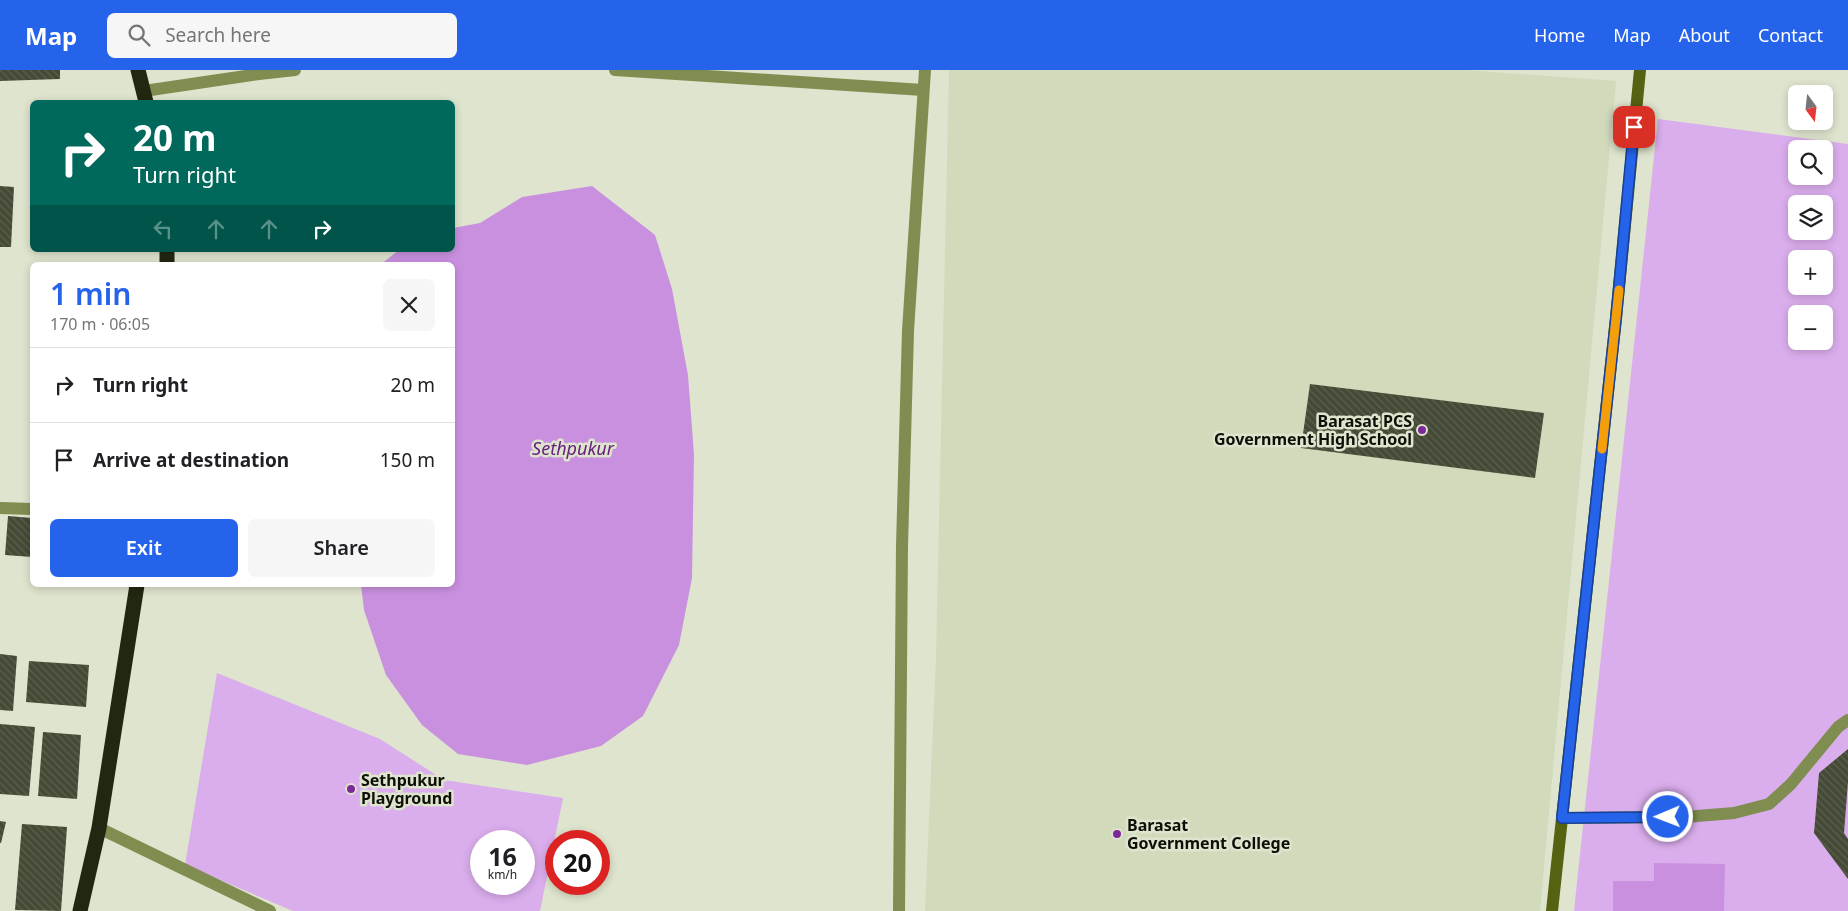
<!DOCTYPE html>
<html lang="en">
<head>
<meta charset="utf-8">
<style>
	body { margin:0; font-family:"Noto Sans",sans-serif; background:#f6f6f6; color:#202124; height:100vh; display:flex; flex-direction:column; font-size:19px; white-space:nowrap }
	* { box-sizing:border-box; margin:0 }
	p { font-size:16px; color:#757577 }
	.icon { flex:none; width:28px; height:28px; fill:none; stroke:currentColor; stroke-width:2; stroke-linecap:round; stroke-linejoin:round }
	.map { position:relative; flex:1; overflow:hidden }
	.panel { position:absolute; left:30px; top:192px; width:425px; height:325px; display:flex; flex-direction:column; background:#fff; border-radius:8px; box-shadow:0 2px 8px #0003 }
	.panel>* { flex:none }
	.top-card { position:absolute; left:30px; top:30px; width:425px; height:152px; border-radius:8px; box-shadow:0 2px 8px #0003; background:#00695c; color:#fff; overflow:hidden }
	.needle { width:32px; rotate:165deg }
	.fabs { position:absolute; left:1788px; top:15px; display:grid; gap:10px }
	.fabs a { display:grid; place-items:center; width:45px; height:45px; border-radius:8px; background:#fff; box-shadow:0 2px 8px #0003; font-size:25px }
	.speed { position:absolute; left:470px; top:760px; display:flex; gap:10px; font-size:25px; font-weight:700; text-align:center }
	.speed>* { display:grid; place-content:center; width:65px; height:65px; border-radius:50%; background:#fff; box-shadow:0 2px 8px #0003; line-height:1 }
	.speed small { font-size:12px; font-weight:400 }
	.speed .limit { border:8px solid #d22; background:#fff; color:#111 }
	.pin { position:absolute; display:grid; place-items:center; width:42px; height:42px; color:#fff; margin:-21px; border-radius:10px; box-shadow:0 2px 8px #0006 }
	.me { position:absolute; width:55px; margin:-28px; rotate:269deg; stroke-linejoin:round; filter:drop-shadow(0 0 4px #0008) }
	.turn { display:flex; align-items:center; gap:18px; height:105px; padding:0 20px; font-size:22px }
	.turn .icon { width:65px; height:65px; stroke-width:2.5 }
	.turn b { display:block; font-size:35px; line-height:42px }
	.lanes { display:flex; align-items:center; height:48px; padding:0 20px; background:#0003; justify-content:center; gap:25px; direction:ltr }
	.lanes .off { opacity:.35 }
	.round { display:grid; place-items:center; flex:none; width:52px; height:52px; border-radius:8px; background:#f6f6f6 }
	.overview { display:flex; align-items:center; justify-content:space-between; height:85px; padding:0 20px }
	h1 { font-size:30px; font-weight:600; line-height:38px; color:#2563eb }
	.action { display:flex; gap:10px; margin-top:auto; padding:10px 20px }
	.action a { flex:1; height:58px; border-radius:8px; background:#2563eb; color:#fff; font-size:20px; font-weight:600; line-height:58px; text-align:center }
	.action a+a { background:#f6f6f6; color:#202124 }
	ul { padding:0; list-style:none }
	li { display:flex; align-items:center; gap:15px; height:75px; padding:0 20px; border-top:1px solid #e0e0e0 }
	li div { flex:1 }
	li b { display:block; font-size:19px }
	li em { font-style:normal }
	header { display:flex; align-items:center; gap:30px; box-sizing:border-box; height:70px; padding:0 25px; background:#2563eb; color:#fff }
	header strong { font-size:24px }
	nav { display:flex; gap:28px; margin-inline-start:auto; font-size:18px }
	.search { width:350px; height:45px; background:#f6f6f6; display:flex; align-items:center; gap:12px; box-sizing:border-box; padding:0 18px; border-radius:8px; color:#757577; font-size:19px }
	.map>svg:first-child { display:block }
</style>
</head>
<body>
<header>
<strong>Map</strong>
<div class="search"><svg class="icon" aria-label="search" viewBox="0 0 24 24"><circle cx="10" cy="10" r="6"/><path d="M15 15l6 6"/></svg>Search here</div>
<nav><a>Home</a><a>Map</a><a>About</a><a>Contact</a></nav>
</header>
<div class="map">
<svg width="1848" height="841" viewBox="0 0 1848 841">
	<defs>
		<pattern id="building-back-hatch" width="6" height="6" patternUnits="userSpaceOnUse" patternTransform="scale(1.25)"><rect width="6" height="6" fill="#454a36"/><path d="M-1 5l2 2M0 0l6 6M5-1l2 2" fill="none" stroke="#5c604f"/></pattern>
	</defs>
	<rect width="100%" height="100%" fill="#dee4cd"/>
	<path fill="#d2dabc" d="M949 0H1465L1616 11 1540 841H925L936 587Z"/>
	<path fill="#daadec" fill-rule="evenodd" d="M1658 49 1848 74V841H1574ZM1796 79H1824V106H1796ZM1796 134H1824V161H1796ZM1796 189H1824V216H1796ZM1796 244H1824V271H1796Z
		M217 603 380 669 444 710 563 728 540 841H293L185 795ZM481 771H524V814H481Z"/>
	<path fill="#ca90e0" d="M592 116 655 165 672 219 688 305 694 385 692 508 679 575 643 646 601 676 527 695 458 684 422 655 386 605 364 540 361 515H452V195H380L399 180H452L453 158 480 153 522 127Z
		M1654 793 1725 794 1724 841H1613V811H1654Z"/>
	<path fill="url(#building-back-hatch)" d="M0 0H60V9L0 11Z
		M0 116 14 117 11 177H0Z
		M1310 314 1544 343 1535 408 1301 378Z
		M8 446 32 448V487L5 485Z
		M0 584 17 586 13 641 0 640Z
		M29 591 89 595 86 637 26 632Z
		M0 654 35 657 29 726 0 724Z
		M43 662 81 665 77 729 38 726Z
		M1848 679V712L1844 763 1848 769V809L1814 763 1819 703Z
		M0 751 6 752 1 773H0Z
		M22 754 67 757 61 841 15 840Z"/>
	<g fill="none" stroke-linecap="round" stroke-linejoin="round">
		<path stroke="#7f8d51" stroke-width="12" d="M1562 748 1685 747 1734 743 1769 734 1791 714 1838 657 1848 650"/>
		<path stroke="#7f8d51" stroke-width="12" d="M615 0 923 20
			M144 21 259 4 295 0
			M0 438 32 439
			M99 758 270 841
			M899 841 902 476 908 261 925 0"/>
		<path stroke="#546211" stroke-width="12" d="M1552 841 1616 248 1640 0"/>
		<path stroke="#222711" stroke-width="15" d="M138 0 146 32
			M167 180V195
			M80 841 99 758 137 515"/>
	</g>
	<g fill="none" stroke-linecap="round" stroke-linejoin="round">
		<defs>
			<path id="route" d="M1634 57 1616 248 1562 748 1668 747"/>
		</defs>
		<use href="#route" stroke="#184099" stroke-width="12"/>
		<use href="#route" stroke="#2563eb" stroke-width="9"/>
		<path stroke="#f59e0b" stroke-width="9" d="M1602 379 1619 220"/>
	</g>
	<g fill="#7d2999" stroke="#dee4cd" stroke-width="2">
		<circle cx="1422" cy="360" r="5"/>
		<circle cx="351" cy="719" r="5"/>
		<circle cx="1117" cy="764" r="5"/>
	</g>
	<g text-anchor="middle" stroke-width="5" stroke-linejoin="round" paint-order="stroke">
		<g font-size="16" font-weight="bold" fill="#0e1008" stroke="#dee4cd" text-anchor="start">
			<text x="1412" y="357" text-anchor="end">Barasat PCS<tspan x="1412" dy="18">Government High School</tspan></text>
			<text x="361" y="716">Sethpukur<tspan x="361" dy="18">Playground</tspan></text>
			<text x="1127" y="761">Barasat<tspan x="1127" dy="18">Government College</tspan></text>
		</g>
		<g font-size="18" font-style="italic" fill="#68207f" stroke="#dee4cd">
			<text x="573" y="385">Sethpukur</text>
		</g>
	</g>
</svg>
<div class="fabs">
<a><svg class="needle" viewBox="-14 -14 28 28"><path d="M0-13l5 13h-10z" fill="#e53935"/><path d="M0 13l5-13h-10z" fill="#757577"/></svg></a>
<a><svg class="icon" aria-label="search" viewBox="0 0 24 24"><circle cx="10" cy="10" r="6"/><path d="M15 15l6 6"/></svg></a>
<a><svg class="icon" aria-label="layers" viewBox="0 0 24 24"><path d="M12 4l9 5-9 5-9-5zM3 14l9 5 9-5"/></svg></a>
<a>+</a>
<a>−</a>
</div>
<div class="speed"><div>16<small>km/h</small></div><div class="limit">20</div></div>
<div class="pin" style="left:1634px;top:57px;background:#d93025"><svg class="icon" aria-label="arrive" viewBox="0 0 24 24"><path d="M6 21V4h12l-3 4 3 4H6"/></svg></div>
<svg class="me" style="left:1668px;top:747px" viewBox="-20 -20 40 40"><circle r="17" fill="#2563eb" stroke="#fff" stroke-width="3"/><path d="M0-11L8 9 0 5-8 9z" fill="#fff"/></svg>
<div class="top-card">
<div class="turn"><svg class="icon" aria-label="right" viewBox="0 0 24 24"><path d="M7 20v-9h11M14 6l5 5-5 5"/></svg><div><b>20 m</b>Turn right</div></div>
<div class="lanes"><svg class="icon off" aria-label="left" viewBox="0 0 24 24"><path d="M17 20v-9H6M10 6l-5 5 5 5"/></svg><svg class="icon off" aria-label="ahead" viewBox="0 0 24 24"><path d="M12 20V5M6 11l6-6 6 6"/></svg><svg class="icon off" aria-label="ahead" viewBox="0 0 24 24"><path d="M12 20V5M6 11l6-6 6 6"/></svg><svg class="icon" aria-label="right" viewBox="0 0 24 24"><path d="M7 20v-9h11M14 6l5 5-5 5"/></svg></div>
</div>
<section class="panel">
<div class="overview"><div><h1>1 min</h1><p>170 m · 06:05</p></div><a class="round"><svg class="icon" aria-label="close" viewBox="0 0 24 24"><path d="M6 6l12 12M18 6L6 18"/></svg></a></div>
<ul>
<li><svg class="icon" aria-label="right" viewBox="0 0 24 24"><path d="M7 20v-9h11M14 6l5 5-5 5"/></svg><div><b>Turn right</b></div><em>20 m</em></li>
<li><svg class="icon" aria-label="arrive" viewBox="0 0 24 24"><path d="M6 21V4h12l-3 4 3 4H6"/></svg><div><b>Arrive at destination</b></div><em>150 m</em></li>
</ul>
<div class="action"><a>Exit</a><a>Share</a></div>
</section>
</div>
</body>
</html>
